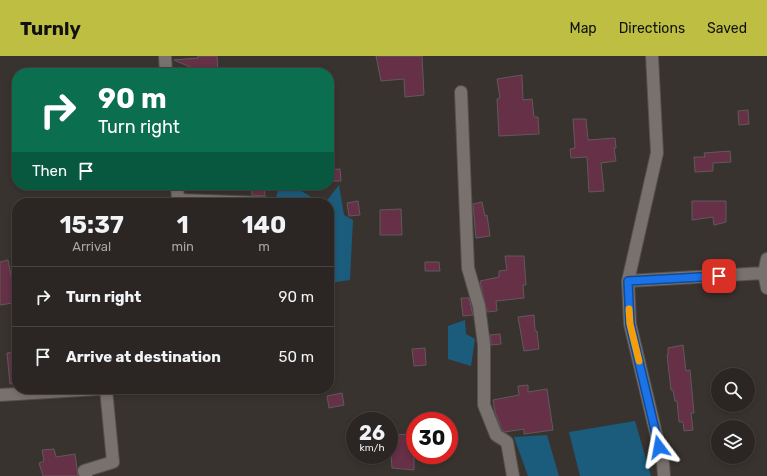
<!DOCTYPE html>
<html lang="en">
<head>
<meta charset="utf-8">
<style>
	body { margin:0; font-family:Rubik,sans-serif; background:#373230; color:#f1f3f6; height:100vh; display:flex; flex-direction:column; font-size:15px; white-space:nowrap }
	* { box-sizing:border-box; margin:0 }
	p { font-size:13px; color:#a6a5a6 }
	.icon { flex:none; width:22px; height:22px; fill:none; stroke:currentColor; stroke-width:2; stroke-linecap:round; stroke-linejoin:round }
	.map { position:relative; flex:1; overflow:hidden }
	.panel { position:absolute; left:12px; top:142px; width:322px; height:196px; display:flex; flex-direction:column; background:#2b2623; border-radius:16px; box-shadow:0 2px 6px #0003,0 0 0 1px #474341 }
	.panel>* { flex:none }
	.banner { position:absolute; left:12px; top:12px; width:322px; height:122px; border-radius:16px; box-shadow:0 2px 6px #0003,0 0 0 1px #474341; background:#0b6e4f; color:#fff; overflow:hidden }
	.fabs { position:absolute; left:711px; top:312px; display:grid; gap:8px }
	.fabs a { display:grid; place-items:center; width:44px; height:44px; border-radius:50%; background:#2b2623; box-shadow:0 2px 6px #0003,0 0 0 1px #474341; font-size:20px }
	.speed { position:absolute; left:346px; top:356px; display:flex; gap:8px; font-size:20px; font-weight:700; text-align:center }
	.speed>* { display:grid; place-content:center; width:52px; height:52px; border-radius:50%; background:#2b2623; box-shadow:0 2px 6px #0003,0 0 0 1px #474341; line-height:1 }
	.speed small { font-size:10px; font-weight:400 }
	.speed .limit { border:6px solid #d22; background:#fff; color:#111 }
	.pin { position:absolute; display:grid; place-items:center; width:34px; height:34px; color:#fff; margin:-17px; border-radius:8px; box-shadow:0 2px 6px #0006 }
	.me { position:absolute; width:44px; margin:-22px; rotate:347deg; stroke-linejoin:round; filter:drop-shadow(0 0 3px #0008) }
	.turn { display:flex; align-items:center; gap:14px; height:84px; padding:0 20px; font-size:18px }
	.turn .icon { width:52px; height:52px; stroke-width:2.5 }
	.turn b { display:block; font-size:28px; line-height:34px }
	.then { display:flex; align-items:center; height:38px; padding:0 20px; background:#0003; gap:8px; font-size:15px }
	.eta { display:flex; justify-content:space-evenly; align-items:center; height:68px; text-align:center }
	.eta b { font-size:24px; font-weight:700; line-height:28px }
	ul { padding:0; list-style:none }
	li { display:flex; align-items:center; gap:12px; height:60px; padding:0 20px; border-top:1px solid #474341 }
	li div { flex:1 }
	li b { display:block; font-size:15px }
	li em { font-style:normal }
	header { display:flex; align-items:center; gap:24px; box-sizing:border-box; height:56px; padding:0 20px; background:#bebf42; color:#111 }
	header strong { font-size:19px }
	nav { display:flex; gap:22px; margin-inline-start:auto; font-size:14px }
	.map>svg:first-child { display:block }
</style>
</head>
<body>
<header>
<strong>Turnly</strong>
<nav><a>Map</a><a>Directions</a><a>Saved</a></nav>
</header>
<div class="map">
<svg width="767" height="420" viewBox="0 0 767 420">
	<rect width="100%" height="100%" fill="#39332f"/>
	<path fill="#1b5c7d" d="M339 129 344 159 353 164 350 224 329 227V147H325Z
		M278 133 300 134 321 147H275Z
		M465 264 466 278 475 283 471 310 448 303V270Z
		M635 365 651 420H580L569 376Z
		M547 379 559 420H528L514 381Z"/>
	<path fill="#663047" stroke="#61595c" d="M198 0H217L218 17H204L174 4 198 2Z
		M376 0H422L424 39 405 41 404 23 381 25Z
		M522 19 523 44 532 43 534 61H538L539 78 499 80 497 43 500 42 497 23Z
		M748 54 749 68 739 69 738 55Z
		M573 63H586L588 84 615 82 616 92H614L616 105 601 107 604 135 589 136 587 101 571 102 570 93 575 92Z
		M730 95 731 106 713 107V115L695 116 694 101H705L704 97Z
		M340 113 341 125H329V114Z
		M251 129H264L265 140 252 139Z
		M358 145 360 159 349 160 347 147Z
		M692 145H726V166L714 169 713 161 692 164Z
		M482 146 485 160 487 159 490 180 476 182 473 148Z
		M401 153 402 179H380V154Z
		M505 200H524L526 229H523L524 242 496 245 497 255 487 256 480 225 499 221V215L507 214Z
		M8 204 16 244H12L13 247 0 249V206Z
		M425 206H439L440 215H425Z
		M461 242H469L473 259 463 260Z
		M534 259 535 275H537L539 293 524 295 518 261Z
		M500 278 501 288 491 289 490 279Z
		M683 289 686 315 690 314 694 357H691L693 374 684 375 683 366H679L677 345H675L673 334H671L667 299H668V292Z
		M425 292 426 309 414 310 412 293Z
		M17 296V327L10 328 7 297Z
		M528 329V336L547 333 553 374 524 378V373L505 376 502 374 495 356 493 344 519 339 518 330Z
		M342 337 344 349 329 352 327 340Z
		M408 378 409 392H414V414L392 412 390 386H397L396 379Z
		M54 393 56 401 75 398 78 420H43L39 407 44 405 42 394Z"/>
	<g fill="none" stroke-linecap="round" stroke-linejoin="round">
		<defs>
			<path id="minor" d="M165 0 166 17
				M461 36 468 212 479 250 484 289V349L496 379 507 386 513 420
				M177 129 178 144 264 147
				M767 203 764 217 767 232
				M628 225 657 97 652 0
				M0 339 98 333
				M86 420 84 415 113 406 106 333
				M664 420 663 407 630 268 628 225 764 217"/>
		</defs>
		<use href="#minor" stroke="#54504c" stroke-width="14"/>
		<use href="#minor" stroke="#79716d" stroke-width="12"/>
	</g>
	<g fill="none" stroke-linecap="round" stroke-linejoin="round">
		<defs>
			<path id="route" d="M659 391 630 268 628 225 719 220"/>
		</defs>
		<use href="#route" stroke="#114b97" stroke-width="10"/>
		<use href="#route" stroke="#1a73e8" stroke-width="7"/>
		<path stroke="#f59e0b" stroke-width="7" d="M629 253 630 268 639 305"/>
	</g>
</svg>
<div class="fabs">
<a><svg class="icon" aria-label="search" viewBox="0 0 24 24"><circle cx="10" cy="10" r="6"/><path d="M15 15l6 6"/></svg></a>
<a><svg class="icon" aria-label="layers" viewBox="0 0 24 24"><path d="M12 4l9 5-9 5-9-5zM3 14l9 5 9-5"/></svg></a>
</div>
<div class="speed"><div>26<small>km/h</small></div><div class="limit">30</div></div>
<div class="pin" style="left:719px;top:220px;background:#d93025"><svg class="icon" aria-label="arrive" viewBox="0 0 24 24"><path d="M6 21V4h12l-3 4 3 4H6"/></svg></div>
<svg class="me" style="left:659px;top:391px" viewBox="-20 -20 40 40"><path d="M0-17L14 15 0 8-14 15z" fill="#1a73e8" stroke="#fff" stroke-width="4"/></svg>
<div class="banner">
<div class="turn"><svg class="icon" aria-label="right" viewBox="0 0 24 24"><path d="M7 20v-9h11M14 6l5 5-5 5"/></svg><div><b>90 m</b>Turn right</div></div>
<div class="then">Then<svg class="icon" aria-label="arrive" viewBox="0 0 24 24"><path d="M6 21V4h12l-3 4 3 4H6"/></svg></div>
</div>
<section class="panel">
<div class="eta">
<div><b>15:37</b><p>Arrival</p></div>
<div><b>1</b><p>min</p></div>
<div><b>140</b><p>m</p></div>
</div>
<ul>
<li><svg class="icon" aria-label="right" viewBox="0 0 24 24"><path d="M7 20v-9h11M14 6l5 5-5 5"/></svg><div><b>Turn right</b></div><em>90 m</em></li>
<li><svg class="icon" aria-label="arrive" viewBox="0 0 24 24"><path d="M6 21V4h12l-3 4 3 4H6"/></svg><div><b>Arrive at destination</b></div><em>50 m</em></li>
</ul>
</section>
</div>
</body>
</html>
